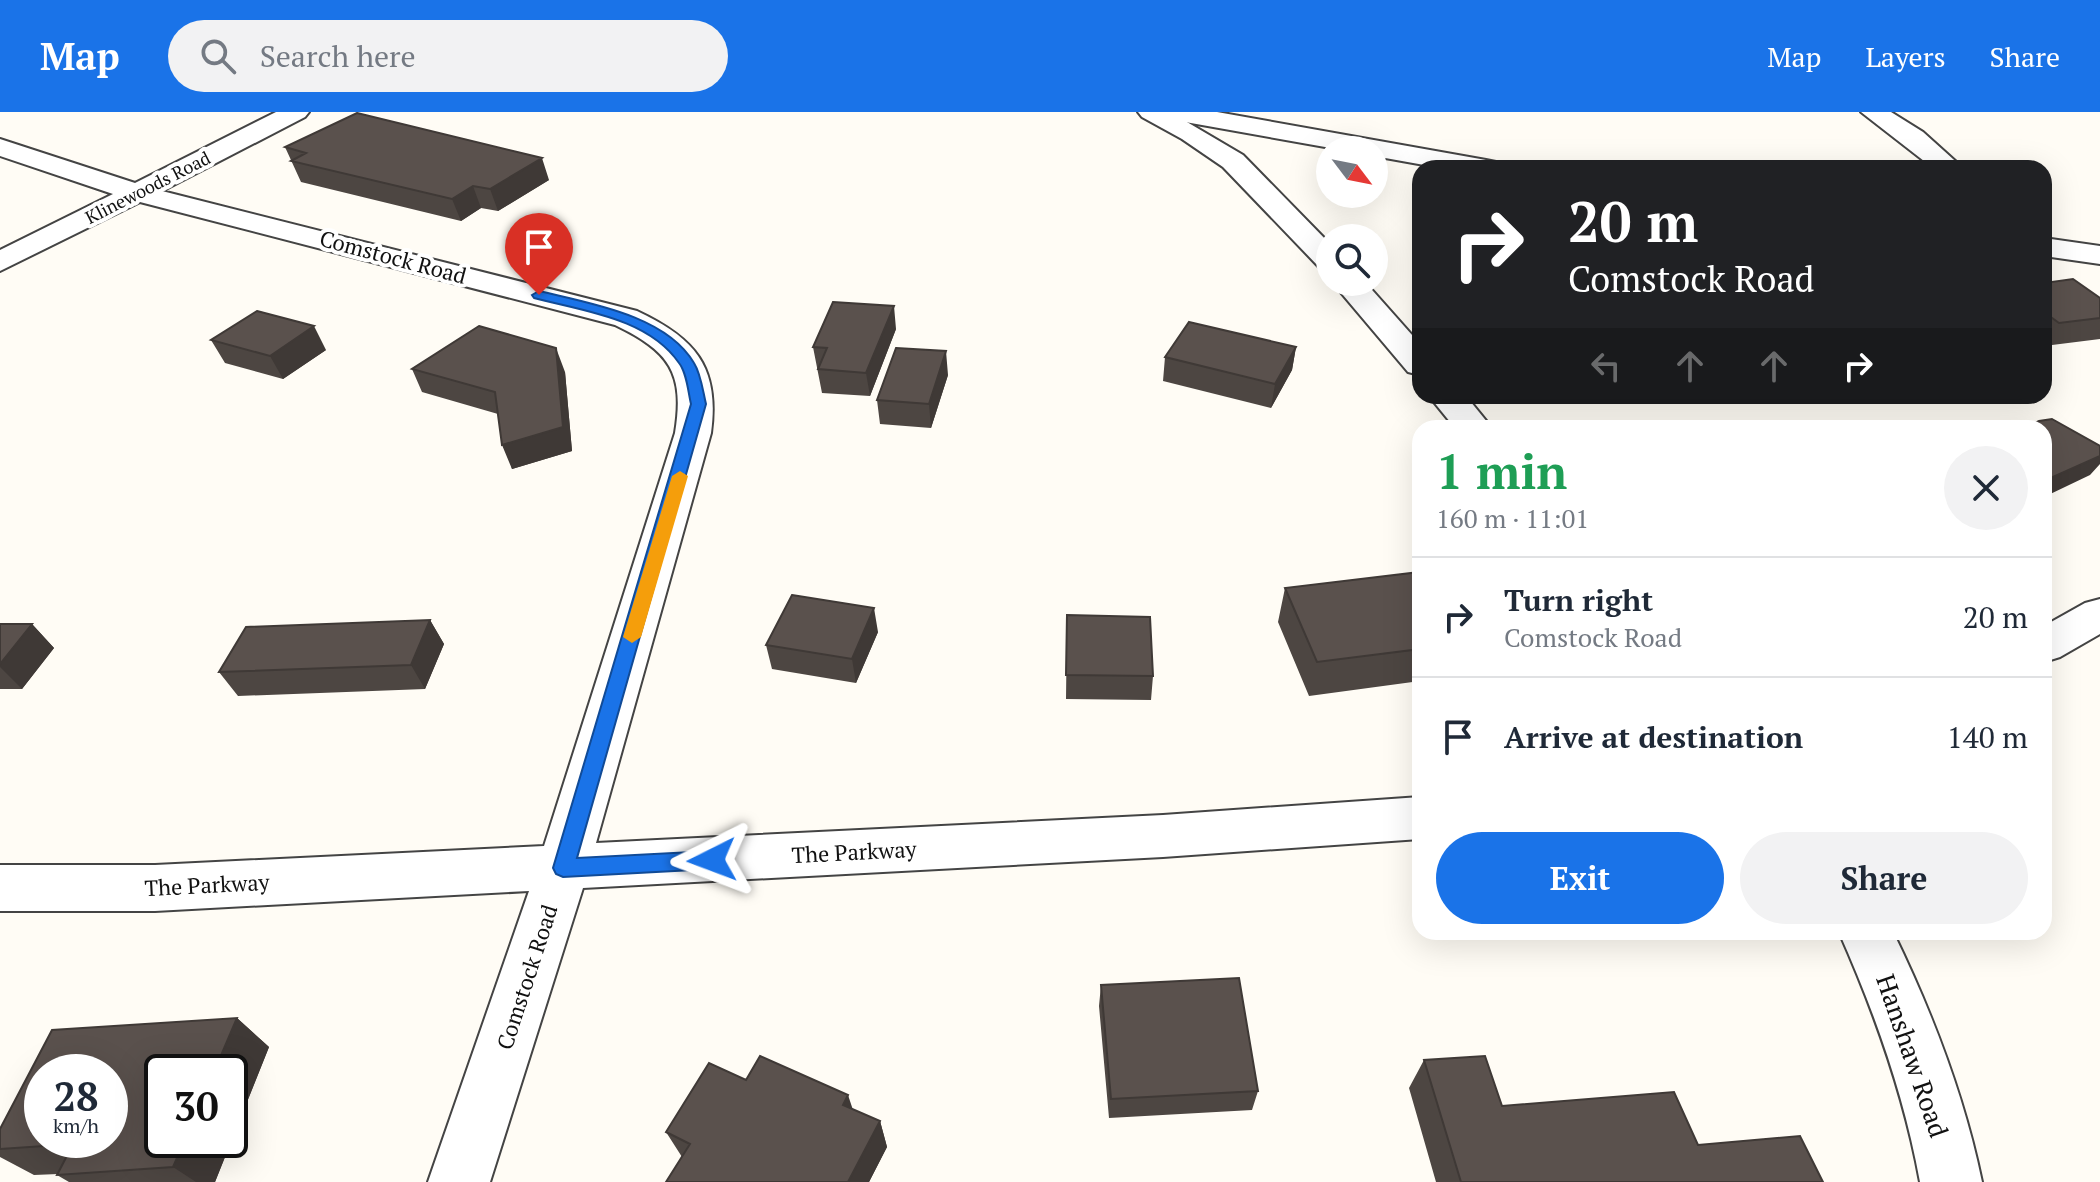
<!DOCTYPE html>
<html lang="en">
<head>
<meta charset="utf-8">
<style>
	body { margin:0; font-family:"PT Serif",serif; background:#f2f2f3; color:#1f2937; height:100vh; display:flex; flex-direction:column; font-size:30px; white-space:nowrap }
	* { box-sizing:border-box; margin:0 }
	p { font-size:26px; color:#747a83 }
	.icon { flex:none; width:44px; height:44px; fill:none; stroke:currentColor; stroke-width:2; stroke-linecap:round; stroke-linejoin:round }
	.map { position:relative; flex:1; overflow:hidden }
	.panel { position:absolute; left:1412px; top:308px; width:640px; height:520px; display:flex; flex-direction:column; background:#fff; border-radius:24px; box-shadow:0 8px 32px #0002 }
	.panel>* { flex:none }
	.guide { position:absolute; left:1412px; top:48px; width:640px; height:244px; border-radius:24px; box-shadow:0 8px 32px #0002; background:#202124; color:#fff; overflow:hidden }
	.needle { width:52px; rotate:122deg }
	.controls { position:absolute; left:1316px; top:24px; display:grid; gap:16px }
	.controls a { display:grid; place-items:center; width:72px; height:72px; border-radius:50%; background:#fff; box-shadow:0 8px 32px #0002; font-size:40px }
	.speed { position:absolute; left:24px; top:942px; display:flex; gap:16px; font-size:40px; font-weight:700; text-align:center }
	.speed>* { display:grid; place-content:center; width:104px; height:104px; border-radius:50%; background:#fff; box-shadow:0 8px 32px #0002; line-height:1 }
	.speed small { font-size:20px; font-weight:400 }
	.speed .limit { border:4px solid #111; border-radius:12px; background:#fff; color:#111 }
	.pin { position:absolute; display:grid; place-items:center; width:68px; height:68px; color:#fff; margin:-82px -34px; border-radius:50% 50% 50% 0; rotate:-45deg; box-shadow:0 0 8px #0007 }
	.pin .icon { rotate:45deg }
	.me { position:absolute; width:88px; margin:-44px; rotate:267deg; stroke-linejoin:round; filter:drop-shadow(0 0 6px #0008) }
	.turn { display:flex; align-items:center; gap:28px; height:168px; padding:0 24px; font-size:36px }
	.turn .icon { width:104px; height:104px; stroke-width:2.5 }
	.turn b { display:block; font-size:56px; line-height:68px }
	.lanes { display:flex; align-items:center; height:76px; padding:0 24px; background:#0003; justify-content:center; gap:40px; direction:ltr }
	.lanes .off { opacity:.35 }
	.round { display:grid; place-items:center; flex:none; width:84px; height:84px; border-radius:42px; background:#f2f2f3 }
	.overview { display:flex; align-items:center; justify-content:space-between; height:136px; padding:0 24px }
	h1 { font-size:48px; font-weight:700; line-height:60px; color:#1e9e55 }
	.button { display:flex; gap:16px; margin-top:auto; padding:16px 24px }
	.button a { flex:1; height:92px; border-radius:48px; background:#1a73e8; color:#fff; font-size:32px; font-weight:700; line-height:92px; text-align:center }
	.button a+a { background:#f2f2f3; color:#1f2937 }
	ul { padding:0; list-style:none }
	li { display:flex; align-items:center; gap:24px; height:120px; padding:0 24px; border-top:2px solid #e0e1e3 }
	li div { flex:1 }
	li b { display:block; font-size:30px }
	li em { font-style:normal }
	header { display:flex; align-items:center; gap:48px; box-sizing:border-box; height:112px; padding:0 40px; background:#1a73e8; color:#fff }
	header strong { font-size:38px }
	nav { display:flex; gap:44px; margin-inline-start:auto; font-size:28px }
	.search { width:560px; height:72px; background:#f2f2f3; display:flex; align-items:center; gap:20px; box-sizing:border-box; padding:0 28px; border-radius:44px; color:#747a83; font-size:30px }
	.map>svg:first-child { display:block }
</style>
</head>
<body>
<header>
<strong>Map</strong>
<div class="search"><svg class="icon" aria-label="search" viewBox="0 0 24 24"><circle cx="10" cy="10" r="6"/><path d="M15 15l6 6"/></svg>Search here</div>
<nav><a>Map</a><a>Layers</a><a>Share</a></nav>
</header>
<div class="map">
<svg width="2100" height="1070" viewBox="0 0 2100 1070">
	<rect width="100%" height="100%" fill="#fffcf5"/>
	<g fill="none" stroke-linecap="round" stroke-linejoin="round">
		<defs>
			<path id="minor" d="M276 0H309L305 5 162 79 637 199C695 226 720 255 711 321L596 731 1163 703 1420 685V727L1163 745 583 776 490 1070H428L529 779 155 799H0V753H155L544 734 675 321C685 260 669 239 615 213L140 90 0 159V138L113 82 0 44V27L135 71Z
				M1161 0H1217L1486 48 1496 50 1500 56H1441L1374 44V38H1342L1174 8 1165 5Z
				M1861 0H1891L1923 20 1963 56H1933Z
				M2044 126 2100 134V152L2044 144Z
				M2100 487V522L2060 545 2044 550V514L2085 491Z"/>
			<path id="tertiary" d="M1138 0H1170L1243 43 1330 132V158L1319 155 1223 55 1182 27 1142 5Z
				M1332 170H1365L1420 232V263L1408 260Z
				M1429 284H1466L1492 316H1455Z
				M1839 820H1893C1932 900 1964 983 1982 1070H1920C1904 982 1875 901 1839 820Z"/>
		</defs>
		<use href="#minor" stroke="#444" stroke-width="4"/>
		<use href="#tertiary" stroke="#444" stroke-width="4"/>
		<use href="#minor" fill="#fff" fill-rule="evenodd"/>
		<use href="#tertiary" fill="#fff" fill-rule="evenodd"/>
	</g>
	<path fill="#4d4642" d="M285 35 549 68 498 99 481 96 461 109 301 70Z
		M2044 171 2100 186V227L2044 234Z
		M896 217 870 284 822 281 813 235Z
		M211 228 326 238 283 267 225 251Z
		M1296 235 1292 258 1271 296 1163 269 1165 245Z
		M412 257 565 260 572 339 512 357 498 302 422 280Z
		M948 263 931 316 880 312 877 288Z
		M1420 460V569L1309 584 1278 510 1285 476Z
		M1067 503 1153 564 1151 588 1066 587Z
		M430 508 444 532 425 577 238 584 219 560Z
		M0 512H32L54 536 22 577H0Z
		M878 520 856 571 772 557 766 533Z
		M1101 873 1258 979 1252 998 1109 1006 1099 894Z
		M237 906 269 935 215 1070H69L57 1063 58 1062 34 1063 0 1045V1017Z
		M1424 948 1502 994 1823 1070H1436L1409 976Z
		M746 968 853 998 880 1009 887 1035 869 1070H666L682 1045 666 1020Z"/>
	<path fill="#3f3936" d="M542 46 549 68 498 99 490 77Z
		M473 74 481 96 461 109 452 87Z
		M894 194 896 217 870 284 866 261Z
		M314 214 326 238 283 267 270 244Z
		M1296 235 1292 258 1271 296 1275 272Z
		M556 236 565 260 572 339 512 357 502 333Z
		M946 239 948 263 931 316 929 292Z
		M2100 344V352L2090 363 2044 385V369Z
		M874 496 878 520 856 571 852 547Z
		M430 508 444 532 425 577 411 553Z
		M32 512 54 536 22 577 0 555V552Z
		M237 906 269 935 215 1070H196L173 1055 185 1028H230V960H214Z
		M848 983 857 1010 843 993Z
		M880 1009 887 1035 869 1070H848Z"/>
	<path fill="#5a514d" stroke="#3f3936" stroke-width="2" fill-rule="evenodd" d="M357 1 542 46 490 77 473 74 452 87 291 49 306 41 285 35Z
		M2073 167 2100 186V206L2059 211 2044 200V171Z
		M833 190 894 194 866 261 818 257 827 236 813 235Z
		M257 199 314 214 270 244 211 228Z
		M1189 210 1296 235 1275 272 1165 245Z
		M479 214 556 236 563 315 502 333 495 280 412 257Z
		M896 236 946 239 929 292 877 288Z
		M2052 307 2100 334V344L2044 369V316H2024L2039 309Z
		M1420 460V537L1317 550 1285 476Z
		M792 483 874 496 852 547 766 533Z
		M1067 503 1150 505 1153 564 1066 563Z
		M430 508 411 553 219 560 246 515Z
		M0 512H32L0 552Z
		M1239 866 1258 979 1111 987 1101 873Z
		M237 906 214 960H162V1028H185L173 1055 57 1063 73 1032 0 1037V1017L52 918ZM42 960H110V1028H42Z
		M760 944 848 983 843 993 880 1009 848 1070H666L690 1032 666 1020 709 951 746 968Z
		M1485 944 1502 994 1674 980 1698 1033 1800 1024 1823 1070H1461L1424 948Z"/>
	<path fill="#1a73e8" stroke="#114b97" stroke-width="2" d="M539 179C588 191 666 203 694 251 701 262 703 280 706 292L577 746 712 739 720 741 723 748 720 754 712 757 563 765 556 762 553 756 691 292C688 280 687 261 679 251 648 206 583 199 534 186L532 183Z"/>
	<path fill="#f59e0b" d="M680 359 688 364 641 525 632 531 623 525 672 364Z"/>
	<g text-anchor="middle" stroke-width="8" stroke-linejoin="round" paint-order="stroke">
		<g font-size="18" fill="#111" stroke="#fff">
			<text transform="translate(148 76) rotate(-27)" y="6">Klinewoods Road</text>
		</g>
		<g font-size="22" fill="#111" stroke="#fff">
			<text transform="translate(393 145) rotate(15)" y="8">Comstock Road</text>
			<text transform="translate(854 740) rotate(-3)" y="8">The Parkway</text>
			<text transform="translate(207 773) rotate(-3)" y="8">The Parkway</text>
			<text transform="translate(527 865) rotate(-72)" y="8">Comstock Road</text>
		</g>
		<g font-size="26" fill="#111" stroke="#fff">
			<text transform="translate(1912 944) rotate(71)" y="9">Hanshaw Road</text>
		</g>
	</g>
</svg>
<div class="controls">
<a><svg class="needle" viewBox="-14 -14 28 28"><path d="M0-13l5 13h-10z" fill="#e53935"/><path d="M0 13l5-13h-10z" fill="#747a83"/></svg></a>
<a><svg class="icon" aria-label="search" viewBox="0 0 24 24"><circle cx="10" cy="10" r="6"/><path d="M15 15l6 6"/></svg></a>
</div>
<div class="speed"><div>28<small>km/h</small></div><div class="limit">30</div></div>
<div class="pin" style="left:539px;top:183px;background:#d93025"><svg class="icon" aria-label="arrive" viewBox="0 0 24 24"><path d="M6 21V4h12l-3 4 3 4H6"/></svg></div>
<svg class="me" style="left:712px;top:748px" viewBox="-20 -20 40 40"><path d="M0-17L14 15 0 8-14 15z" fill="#1a73e8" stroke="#fff" stroke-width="4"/></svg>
<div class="guide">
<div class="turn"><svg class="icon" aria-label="right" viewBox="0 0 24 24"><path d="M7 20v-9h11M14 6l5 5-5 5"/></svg><div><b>20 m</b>Comstock Road</div></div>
<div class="lanes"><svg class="icon off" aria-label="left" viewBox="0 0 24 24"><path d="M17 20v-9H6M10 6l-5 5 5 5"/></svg><svg class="icon off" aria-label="ahead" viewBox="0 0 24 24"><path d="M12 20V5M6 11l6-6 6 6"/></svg><svg class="icon off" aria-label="ahead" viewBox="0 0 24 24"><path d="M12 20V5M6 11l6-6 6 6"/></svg><svg class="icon" aria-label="right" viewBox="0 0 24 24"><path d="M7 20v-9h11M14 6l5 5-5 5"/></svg></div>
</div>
<section class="panel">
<div class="overview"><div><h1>1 min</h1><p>160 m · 11:01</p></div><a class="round"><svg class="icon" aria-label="close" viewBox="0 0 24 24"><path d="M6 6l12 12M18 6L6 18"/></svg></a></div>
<ul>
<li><svg class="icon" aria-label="right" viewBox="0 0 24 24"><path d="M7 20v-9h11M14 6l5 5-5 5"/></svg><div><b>Turn right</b><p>Comstock Road</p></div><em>20 m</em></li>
<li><svg class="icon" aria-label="arrive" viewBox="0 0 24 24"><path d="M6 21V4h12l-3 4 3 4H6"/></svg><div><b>Arrive at destination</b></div><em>140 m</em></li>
</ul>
<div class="button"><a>Exit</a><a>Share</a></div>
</section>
</div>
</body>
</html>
